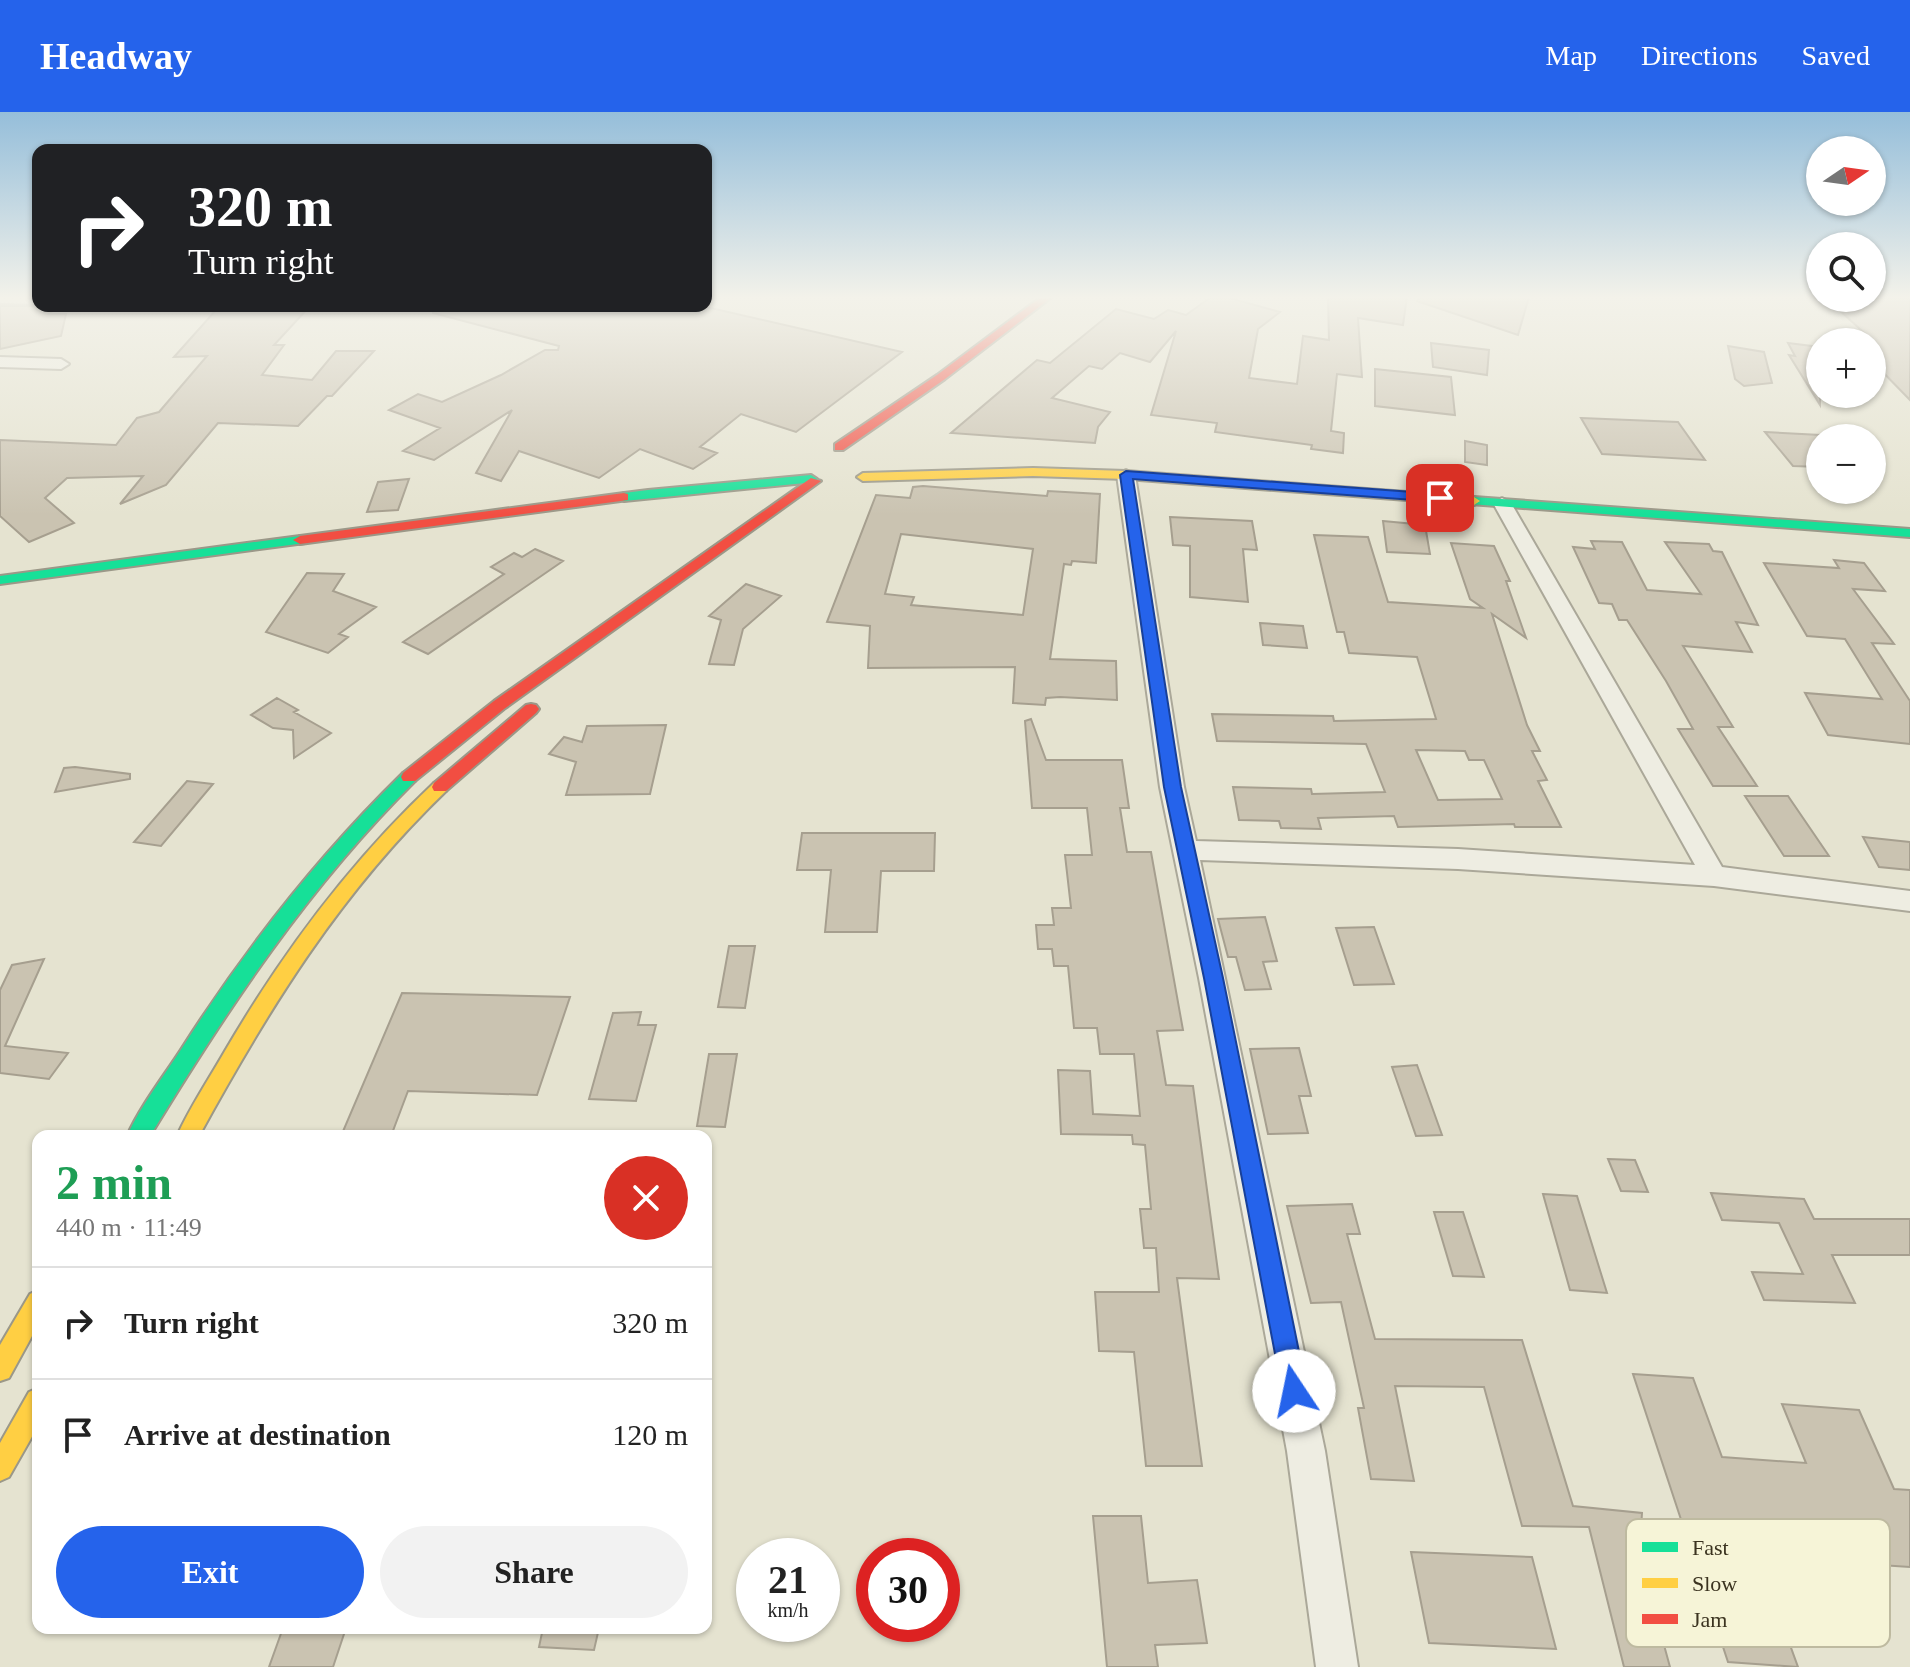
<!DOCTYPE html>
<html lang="en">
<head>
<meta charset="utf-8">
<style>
	body { margin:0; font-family:"Times New Roman",serif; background:#f2f2f2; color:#222; height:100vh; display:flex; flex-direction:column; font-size:30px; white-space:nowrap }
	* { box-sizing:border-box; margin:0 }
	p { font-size:26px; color:#767676 }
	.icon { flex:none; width:44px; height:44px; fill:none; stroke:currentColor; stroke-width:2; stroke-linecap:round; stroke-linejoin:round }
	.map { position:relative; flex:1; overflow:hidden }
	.side { position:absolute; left:32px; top:1018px; width:680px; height:504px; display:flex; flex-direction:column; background:#fff; border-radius:16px; box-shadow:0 2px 6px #0004 }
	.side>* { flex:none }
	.banner { position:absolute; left:32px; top:32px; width:680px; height:168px; border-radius:16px; box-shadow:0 2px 6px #0004; background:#202124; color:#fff; overflow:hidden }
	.needle { width:52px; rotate:77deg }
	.tools { position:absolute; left:1806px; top:24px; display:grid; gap:16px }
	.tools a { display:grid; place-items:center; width:80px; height:80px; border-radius:50%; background:#fff; box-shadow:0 2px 6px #0004; font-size:40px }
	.speed { position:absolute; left:736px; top:1426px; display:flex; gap:16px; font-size:40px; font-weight:700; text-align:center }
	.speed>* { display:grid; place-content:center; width:104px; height:104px; border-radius:50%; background:#fff; box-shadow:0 2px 6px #0004; line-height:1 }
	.speed small { font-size:20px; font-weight:400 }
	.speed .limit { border:12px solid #d22; background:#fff; color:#111 }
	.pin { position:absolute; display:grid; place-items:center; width:68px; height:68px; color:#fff; margin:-34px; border-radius:16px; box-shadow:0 4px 12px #0006 }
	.me { position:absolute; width:88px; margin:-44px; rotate:349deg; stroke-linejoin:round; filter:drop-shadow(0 0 6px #0008) }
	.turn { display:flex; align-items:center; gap:28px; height:168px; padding:0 24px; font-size:36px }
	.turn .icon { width:104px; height:104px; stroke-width:2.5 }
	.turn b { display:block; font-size:56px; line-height:68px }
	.round { display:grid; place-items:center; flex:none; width:84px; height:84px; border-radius:42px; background:#f2f2f2 }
	.summary { display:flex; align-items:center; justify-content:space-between; height:136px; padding:0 24px }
	h1 { font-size:48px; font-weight:700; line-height:60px; color:#1e9e55 }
	.action { display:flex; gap:16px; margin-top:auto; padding:16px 24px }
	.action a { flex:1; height:92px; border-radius:48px; background:#2563eb; color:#fff; font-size:32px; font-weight:700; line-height:92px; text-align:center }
	.action a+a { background:#f2f2f2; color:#222 }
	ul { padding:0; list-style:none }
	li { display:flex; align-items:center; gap:24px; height:112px; padding:0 24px; border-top:2px solid #e0e0e0 }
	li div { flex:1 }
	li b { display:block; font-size:30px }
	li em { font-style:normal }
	header { display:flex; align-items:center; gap:48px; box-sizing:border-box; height:112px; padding:0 40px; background:#2563eb; color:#fff }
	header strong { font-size:38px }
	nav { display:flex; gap:44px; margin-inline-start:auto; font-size:28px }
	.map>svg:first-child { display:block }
</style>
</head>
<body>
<header>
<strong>Headway</strong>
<nav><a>Map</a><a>Directions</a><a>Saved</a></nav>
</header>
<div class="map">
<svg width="1910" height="1555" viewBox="0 0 1910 1555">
	<rect width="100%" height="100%" fill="#e5e3d0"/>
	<path fill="#cac3b1" stroke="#a69f8f" stroke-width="2" fill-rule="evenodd" d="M1211 185H1226L1280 200 1258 217 1249 266 1297 272 1303 224 1329 228 1328 185H1407L1403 213 1358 206 1362 265 1337 262 1331 319 1344 321 1343 341 1311 337 1312 333 1215 320 1217 311 1151 303 1176 219 1150 250 1120 241 1102 257 1089 254 1052 286 1110 300 1098 315 1095 331 951 321 1037 248 1050 251 1116 197 1154 207 1168 198 1186 203Z
		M1418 185H1529L1518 223 1417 189Z
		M1826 186H1910V288L1872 249V228Z
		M0 194H58L49 202H66L61 224 0 237Z
		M310 194 274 233H284L262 263 312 268 336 239H374L332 284H327L298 314 218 311 166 373 120 392 143 364 67 366 45 386 74 411 29 430 0 404V328L116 333 137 306 159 300 207 244 174 245 216 198Z
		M434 194H702L902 240 796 320 741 302 700 335 717 341 693 357 640 337 599 366 519 339 501 369 476 361 512 298 434 348 403 339 440 316 389 298 418 282 442 290 501 263 545 238H558L559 234 433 201Z
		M1431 231 1489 238 1487 263 1433 255Z
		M1788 231 1820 235V293L1789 243 1795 244Z
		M1728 234 1764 240 1772 271 1744 274 1735 267Z
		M1375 257 1451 265 1455 303 1375 294Z
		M1581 306 1678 310 1705 348 1602 342Z
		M1765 320 1820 323V355L1793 354Z
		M1465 329 1487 333V353L1465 350Z
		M409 367 398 398 367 400 378 370Z
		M923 374 1047 384 1048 379 1100 382 1096 451 1072 449 1071 453 1064 452 1050 547 1116 549 1117 588 1060 585 1046 586 1045 593 1013 591 1015 555 868 556 870 514 827 510 876 383 910 386 913 375ZM901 422 1033 437 1023 503 911 493 914 485 885 482Z
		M1170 405 1252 409 1257 438 1243 437 1248 490 1190 485V434L1173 433Z
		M1383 409 1425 413 1430 442 1387 440Z
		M1314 423 1368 425 1388 490 1483 496 1470 487 1451 431 1494 434 1510 469H1506L1526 526 1492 502 1527 613 1540 639H1532L1547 668 1538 669 1561 715H1515L1514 712 1398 715 1394 704 1318 706 1321 717 1281 716 1279 709 1239 708 1233 675 1311 677 1312 682 1385 680 1366 632 1217 629 1212 602 1333 604 1334 609 1436 607 1417 545 1349 541 1344 520H1337ZM1416 638 1465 639 1469 648H1484L1502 687 1438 688Z
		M1591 429 1622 430 1647 478 1701 482 1665 430 1709 432 1713 439 1722 440 1758 513 1736 510 1752 540 1683 534 1733 615H1718L1757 674H1713L1678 617H1693L1666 569 1627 508H1619L1612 492 1599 491 1573 435 1595 437Z
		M535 437 563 449 428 542 403 530 504 462 491 455 514 441 522 445Z
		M1834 448 1864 451 1885 479 1853 477 1894 532 1872 531 1910 589V632L1828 623 1805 581 1882 587 1845 527 1807 524 1764 451 1839 456Z
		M307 461 344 462 333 479 376 495 339 522 348 525 328 541 266 520Z
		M746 472 781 484 743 517 734 553 709 552 721 508 709 504Z
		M1260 511 1303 514 1307 536 1263 533Z
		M277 586 298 598 294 600 331 621 294 646 293 618 273 616 251 603Z
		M1031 607 1046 648H1122L1129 696H1120L1127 740H1151L1183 918 1157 919 1166 973 1193 974 1219 1167 1177 1166 1202 1354H1146L1134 1240 1099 1239 1095 1180H1159L1156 1136H1144L1140 1097H1151L1145 1033 1133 1032 1132 1023 1061 1022 1058 958 1090 959 1093 1002 1140 1004 1134 942H1100L1097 916H1074L1068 854H1054L1052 837H1038L1036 813H1054L1052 796H1071L1065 743H1092L1087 696H1032L1025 609Z
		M666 613 650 682 566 683 576 650 549 642 564 625 582 630 587 614Z
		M75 655 130 662V667L55 680 64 656Z
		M187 669 213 672 161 734 134 730Z
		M1745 684H1788L1829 744H1784Z
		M802 721H935L934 759H881L877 820H825L831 758H797Z
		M1863 725 1910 730V758L1879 755Z
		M1265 805 1277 849 1263 850 1271 877 1245 878 1236 845H1228L1218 807Z
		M1374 815 1394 872 1354 873 1336 816Z
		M729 834H755L745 896 718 895Z
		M44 847 5 934 68 941 49 967 0 961V878L12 853Z
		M402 881 570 885 537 983 408 979 391 1024H341Z
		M641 900 638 913H656L636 989 589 987 613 901Z
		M1299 936 1311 984H1299L1308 1021 1268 1022 1250 937Z
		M709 942H737L725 1015 697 1014Z
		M1417 953 1442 1023 1416 1024 1392 955Z
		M1608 1047 1635 1048 1648 1080 1621 1079Z
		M1711 1081 1804 1087 1814 1107H1910V1143H1832L1855 1191 1764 1188 1752 1160 1803 1162 1779 1111 1722 1108Z
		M1543 1082 1577 1084 1607 1181 1570 1178Z
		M1352 1092 1360 1122H1347L1375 1227 1522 1228 1573 1394 1642 1401 1641 1417 1632 1416 1670 1555H1624L1589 1415 1522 1414 1484 1275 1395 1274 1414 1369 1371 1367 1358 1296H1364L1341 1190 1311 1191 1287 1094Z
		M1434 1100H1463L1484 1165 1453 1164Z
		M1633 1262 1693 1266 1722 1345 1806 1351 1782 1292 1859 1298 1894 1377 1910 1378V1455L1758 1445 1798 1555 1728 1550Z
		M1093 1404H1141L1148 1471 1197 1468 1207 1531 1155 1533 1158 1555H1107Z
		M1411 1440 1532 1445 1556 1537 1429 1531Z
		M283 1516H346L333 1555H269Z
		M543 1516H599L594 1538 539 1535Z"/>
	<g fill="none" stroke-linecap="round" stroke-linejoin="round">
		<defs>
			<path id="street" d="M0 185H38V192L0 191Z
				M0 245 61 247 69 252 61 257 0 255Z
				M1126 358 1135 363 1184 675 1196 729 1458 737 1695 753 1493 391 1502 386 1511 391 1722 755 1910 779V799L1714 774 1458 757 1200 748 1325 1339 1358 1555H1316L1287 1339 1199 866 1160 675 1117 363Z"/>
			<path id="fast" d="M811 363 817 367 815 370 624 389 618 385 624 381 648 378Z
				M1474 385 1910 417V425L1470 392V386Z
				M300 424 307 428 305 431 0 472V464Z
				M409 659 417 665 415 669C308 775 228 896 150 1024H127C141 993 164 964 182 936 246 836 318 744 403 661Z"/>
			<path id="slow" d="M1033 356 1126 359 1474 385 1480 389 1474 393 1126 367 1033 364 863 369 857 365 863 361Z
				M440 669 446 671 448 675 446 679C340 781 269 896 199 1024H177C190 995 209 967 225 939 283 840 350 750 434 671Z
				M38 1178V1213L9 1266 0 1269V1233L30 1182Z
				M38 1276V1314L9 1365 0 1369V1331L29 1280Z"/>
			<path id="jam" d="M1041 185H1052L945 267 843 338H835V332L937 263Z
				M811 366 821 369 504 597 415 669H403L401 665 403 661 494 589Z
				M624 381 628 382V388L300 432 293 428 300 424Z
				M531 592 536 593 539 597 536 601 446 679H434L432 675 434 671 526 593Z"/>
		</defs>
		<use href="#street" stroke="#aba899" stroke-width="4"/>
		<use href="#fast" stroke="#9b9888" stroke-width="4"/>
		<use href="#slow" stroke="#9b9888" stroke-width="4"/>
		<use href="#jam" stroke="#9b9888" stroke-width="4"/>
		<use href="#street" fill="#eeede2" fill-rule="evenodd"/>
		<use href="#fast" fill="#16e098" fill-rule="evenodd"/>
		<use href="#slow" fill="#ffcf43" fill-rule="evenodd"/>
		<use href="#jam" fill="#f24e42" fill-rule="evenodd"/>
	</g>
	<linearGradient id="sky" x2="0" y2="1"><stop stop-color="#95beda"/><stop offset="0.46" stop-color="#f3f2ea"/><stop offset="1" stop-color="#f3f2ea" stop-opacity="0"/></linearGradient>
	<rect width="1910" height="403" fill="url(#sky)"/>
	<path fill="#2563eb" stroke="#184099" stroke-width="2" d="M1126 359 1440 382 1446 386 1440 390 1133 367 1181 675 1223 866 1307 1279 1303 1288 1294 1292 1285 1288 1282 1279 1204 866 1164 675 1120 363Z"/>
	<rect x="1626" y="1407" width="264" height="128" rx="12" fill="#f6f4d7" stroke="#bebaa0" stroke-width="2"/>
	<rect x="1642" y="1430" width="36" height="10" fill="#16e098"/>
	<rect x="1642" y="1466" width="36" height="10" fill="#ffcf43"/>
	<rect x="1642" y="1502" width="36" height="10" fill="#f24e42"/>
	<g font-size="22" fill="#3b3320">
		<text x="1692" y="1443">Fast</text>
		<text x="1692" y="1479">Slow</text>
		<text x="1692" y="1515">Jam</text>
	</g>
</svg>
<div class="tools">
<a><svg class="needle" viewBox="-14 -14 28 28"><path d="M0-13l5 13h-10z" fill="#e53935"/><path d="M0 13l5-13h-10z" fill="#767676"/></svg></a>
<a><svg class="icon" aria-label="search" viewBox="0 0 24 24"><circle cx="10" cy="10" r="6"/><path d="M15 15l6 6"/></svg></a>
<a>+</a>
<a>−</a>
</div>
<div class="speed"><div>21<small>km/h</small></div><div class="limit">30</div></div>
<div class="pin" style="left:1440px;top:386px;background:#d93025"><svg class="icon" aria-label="arrive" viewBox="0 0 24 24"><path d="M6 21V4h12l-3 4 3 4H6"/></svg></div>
<svg class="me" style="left:1294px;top:1279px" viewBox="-20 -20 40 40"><circle r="19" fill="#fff"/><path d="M0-13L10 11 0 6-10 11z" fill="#2563eb"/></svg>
<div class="banner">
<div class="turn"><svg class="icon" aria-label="right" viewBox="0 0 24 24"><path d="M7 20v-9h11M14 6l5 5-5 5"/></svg><div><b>320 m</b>Turn right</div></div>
</div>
<section class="side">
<div class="summary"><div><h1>2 min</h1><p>440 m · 11:49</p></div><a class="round" style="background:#d93025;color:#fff"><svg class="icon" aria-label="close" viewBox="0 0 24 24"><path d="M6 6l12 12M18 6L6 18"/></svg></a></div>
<ul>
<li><svg class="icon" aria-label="right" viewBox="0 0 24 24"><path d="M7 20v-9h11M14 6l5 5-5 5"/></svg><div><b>Turn right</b></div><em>320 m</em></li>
<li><svg class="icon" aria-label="arrive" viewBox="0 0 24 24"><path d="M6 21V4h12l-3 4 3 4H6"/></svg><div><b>Arrive at destination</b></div><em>120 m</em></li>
</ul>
<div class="action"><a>Exit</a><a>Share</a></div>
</section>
</div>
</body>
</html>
